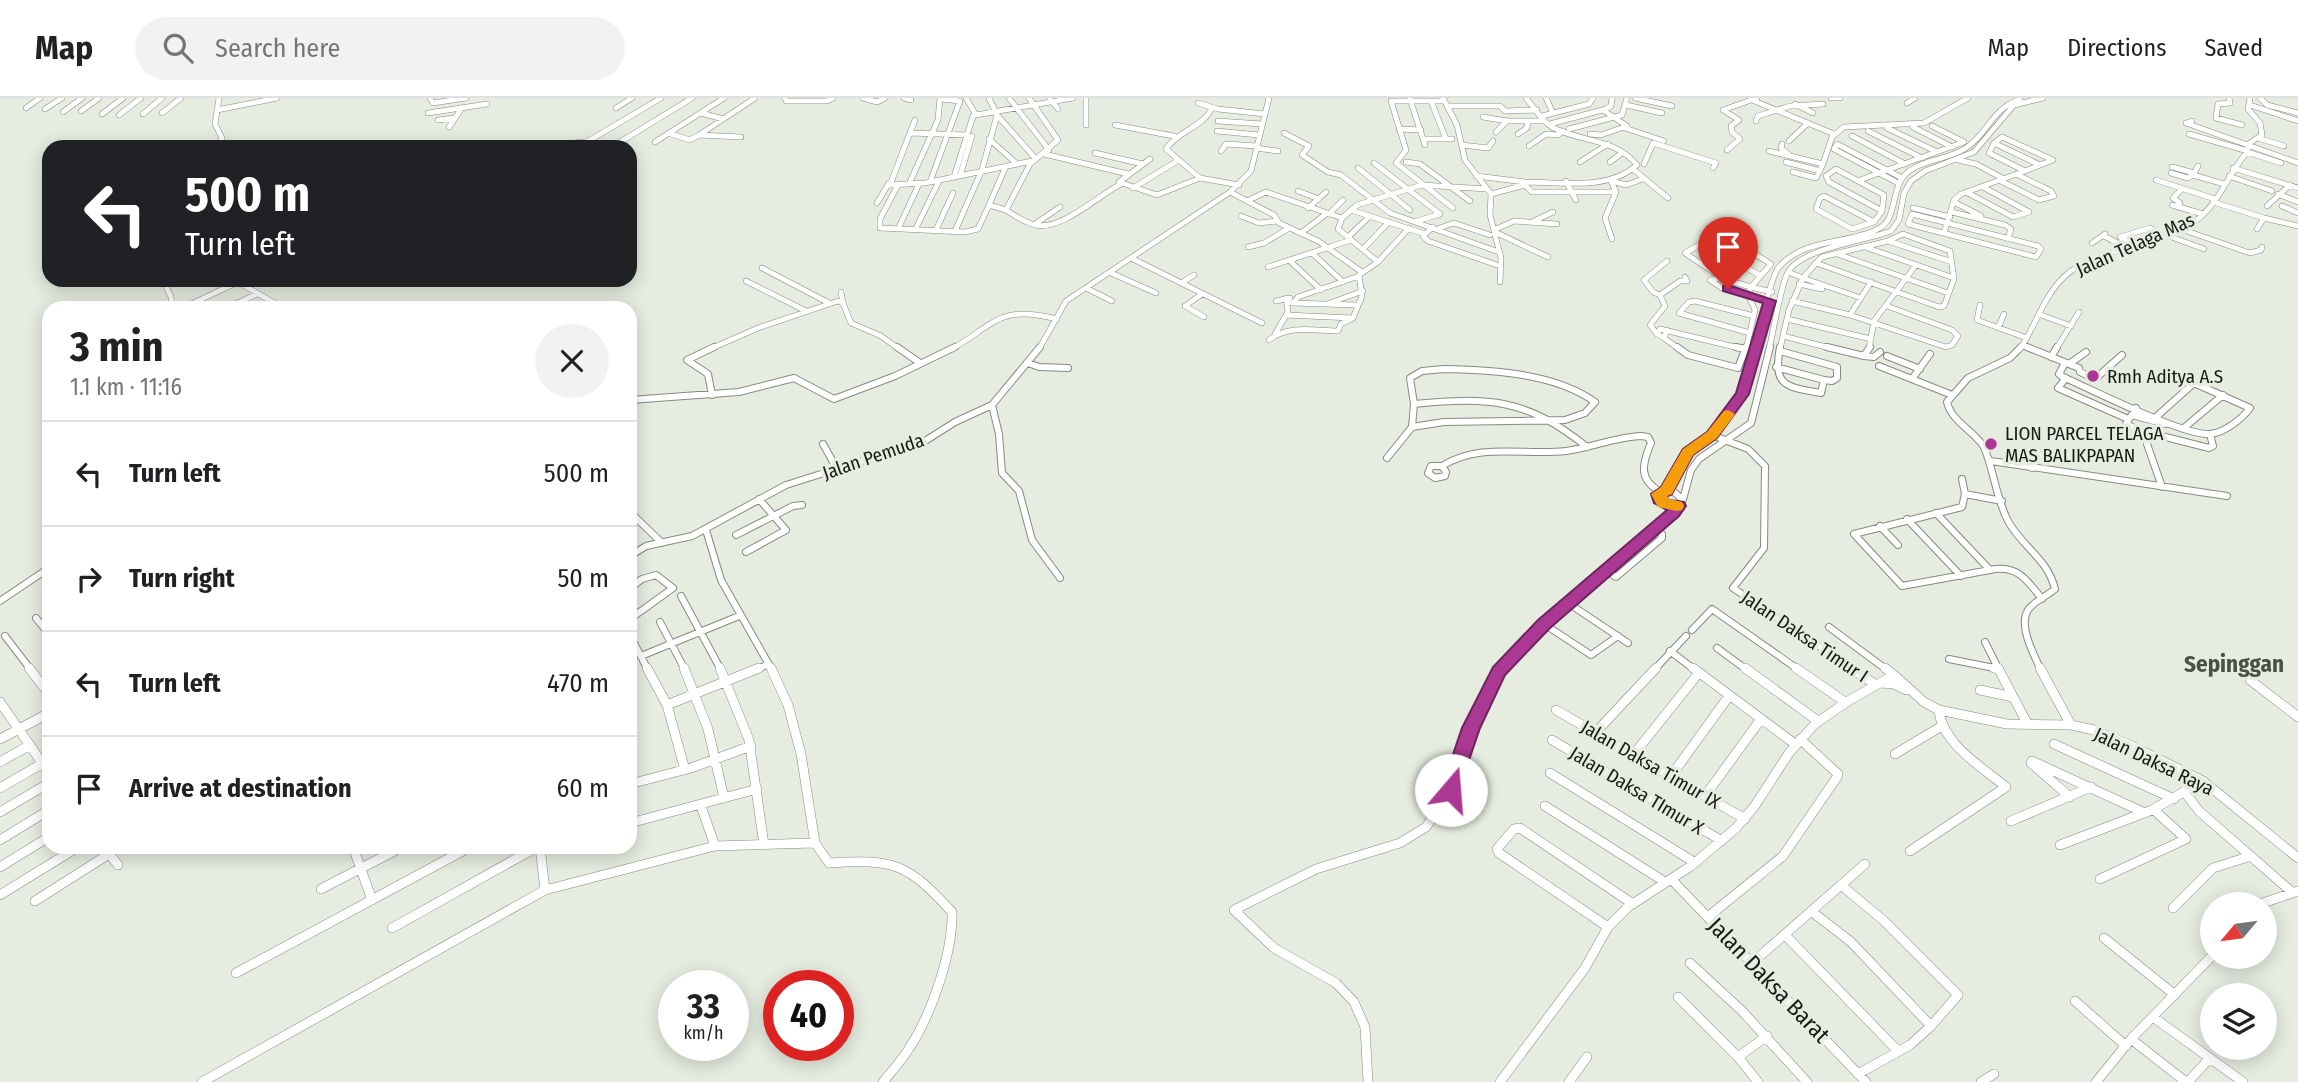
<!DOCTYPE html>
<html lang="en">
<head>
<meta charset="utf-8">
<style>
	body { margin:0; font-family:"Fira Sans Condensed",sans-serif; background:#f2f2f2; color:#202124; height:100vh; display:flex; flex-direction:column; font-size:26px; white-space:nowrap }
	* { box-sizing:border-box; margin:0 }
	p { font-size:23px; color:#757577 }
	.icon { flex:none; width:38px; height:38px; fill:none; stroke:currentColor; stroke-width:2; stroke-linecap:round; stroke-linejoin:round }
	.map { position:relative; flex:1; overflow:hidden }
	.side { position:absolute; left:42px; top:203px; width:595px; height:553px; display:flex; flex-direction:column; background:#fff; border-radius:21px; box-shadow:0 4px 18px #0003 }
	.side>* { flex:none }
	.guide { position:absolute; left:42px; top:42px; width:595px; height:147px; border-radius:21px; box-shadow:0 4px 18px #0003; background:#202124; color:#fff; overflow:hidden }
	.needle { width:46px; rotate:241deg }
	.controls { position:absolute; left:2200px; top:794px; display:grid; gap:14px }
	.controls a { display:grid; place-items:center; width:77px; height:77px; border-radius:50%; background:#fff; box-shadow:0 4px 18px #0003; font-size:35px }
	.speed { position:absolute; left:658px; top:872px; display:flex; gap:14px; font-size:35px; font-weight:700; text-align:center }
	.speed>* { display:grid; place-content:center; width:91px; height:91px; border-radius:50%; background:#fff; box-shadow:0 4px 18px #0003; line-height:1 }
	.speed small { font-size:18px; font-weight:400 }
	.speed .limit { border:10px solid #d22; background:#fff; color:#111 }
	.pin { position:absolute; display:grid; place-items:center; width:60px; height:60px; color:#fff; margin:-72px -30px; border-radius:50% 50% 50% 0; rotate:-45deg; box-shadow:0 0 7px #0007 }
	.pin .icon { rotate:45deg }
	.me { position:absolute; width:77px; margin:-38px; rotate:18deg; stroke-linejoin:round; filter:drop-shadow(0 0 5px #0008) }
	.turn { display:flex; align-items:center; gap:24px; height:147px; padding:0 28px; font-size:32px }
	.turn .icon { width:91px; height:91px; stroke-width:2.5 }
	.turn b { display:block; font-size:49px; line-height:60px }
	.round { display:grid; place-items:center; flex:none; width:74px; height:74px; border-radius:37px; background:#f2f2f2 }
	.head { display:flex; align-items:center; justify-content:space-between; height:119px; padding:0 28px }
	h1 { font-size:42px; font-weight:700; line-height:52px }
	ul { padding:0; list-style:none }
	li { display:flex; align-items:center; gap:21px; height:105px; padding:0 28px; border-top:2px solid #e0e0e0 }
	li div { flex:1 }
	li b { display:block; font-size:26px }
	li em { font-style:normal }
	header { display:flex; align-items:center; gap:42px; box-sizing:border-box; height:98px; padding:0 35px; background:#fff; border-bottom:2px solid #e0e0e0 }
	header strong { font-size:33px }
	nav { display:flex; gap:38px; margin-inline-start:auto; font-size:24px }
	.search { width:490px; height:63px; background:#f2f2f2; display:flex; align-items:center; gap:18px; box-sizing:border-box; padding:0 24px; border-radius:38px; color:#757577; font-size:26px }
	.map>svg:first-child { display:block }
</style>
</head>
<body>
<header>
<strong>Map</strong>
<div class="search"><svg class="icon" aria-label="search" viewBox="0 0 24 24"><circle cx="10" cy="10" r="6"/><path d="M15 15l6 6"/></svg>Search here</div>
<nav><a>Map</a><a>Directions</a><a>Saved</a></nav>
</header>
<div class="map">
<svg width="2298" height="984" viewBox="0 0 2298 984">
	<rect width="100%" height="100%" fill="#e6ecdf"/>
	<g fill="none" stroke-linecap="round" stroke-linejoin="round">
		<defs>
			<path id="minor-far2" d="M430 0 433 5 466 0
				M785 0 786 3H827L833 0
				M863 0 877 4 885 0
				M904 0 911 2
				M966 0 976 17
				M989 0 997 17 1036 61
				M1009 0 1049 52
				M1086 0V27
				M1443 0 1457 27 1465 62 1491 96 1490 117 1501 160 1500 184
				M1546 0 1553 15
				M1635 0 1672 8
				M1831 0H1840
				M2229 0 2230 5 2218 6 2216 20 2242 27
				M2260 0 2267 7 2298 15
				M1050 1 1058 11
				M1410 1 1425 47
				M1752 2 1834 36
				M1431 3 1446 41
				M1442 3H1391L1406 52 1396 65 1453 110
				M1198 5 1218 11 1265 16
				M1907 5 1915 0
				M1795 6 1813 15
				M1626 7 1662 15
				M2250 7 2298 23
				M1447 8H1500L1505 13 1537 12
				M26 10 40 0
				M616 10 632 0
				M1212 10C1203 29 1178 33 1166 51L1200 80 1239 87
				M45 11 62 0
				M217 12 277 0
				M81 13 99 0
				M63 14 82 0
				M162 15 181 0
				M428 15 487 6
				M701 15 723 21
				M102 16 123 0
				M143 16 162 0
				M119 17 141 0
				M976 17 1073 0
				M1542 18 1589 6 1593 0
				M1483 19 1507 23H1544
				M438 22 455 20
				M915 22 890 87 925 85 1032 63
				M1218 23 1262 26
				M1756 23 1758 18 1790 8 1823 6
				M2192 23 2186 25 2298 65
				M1550 26 1606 11 1611 8 1612 0
				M1115 27 1174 38
				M449 29 462 10
				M1913 29 1952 49
				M1625 30 1664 43
				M1887 30 1937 54
				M1399 31 1421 32
				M1569 31 1622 17 1627 0
				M1217 33 1259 37
				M1868 33 1922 60
				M1496 34 1507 23
				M668 35 690 42 699 37
				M911 35 967 37
				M1284 35 1309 48 1302 57 1328 74 1341 77 1390 115 1496 153
				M1518 36 1527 30 1528 23
				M1590 36 1601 37 1627 28 1603 12
				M2189 36 2248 53
				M1852 38 1905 66
				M741 39 699 37 755 0
				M2002 39 2053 62 2025 73 1989 55 1994 45Z
				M2258 40 2284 48
				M989 41 1017 66
				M1424 41H1452
				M1789 43 1808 25
				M655 44 724 0
				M585 45 661 0
				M1994 45 2040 67
				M1782 46 1781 50 1789 57
				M1462 47 1488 50 1493 43
				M1529 48 1546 36 1558 37 1563 33
				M217 49 222 40 215 26 219 0
				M553 49 580 44 600 49
				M612 49 692 0
				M1256 50 1278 53
				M1727 52 1740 41 1732 34 1731 28 1739 22 1723 12 1757 0
				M1221 53 1226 46 1257 48
				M1769 53 1823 66 1832 39 1844 29 1924 25 1968 0
				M2247 54 2281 65
				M1095 55 1143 66
				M1044 56 1128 76
				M1150 61 1119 84 1157 97 1200 80
				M1958 62 1976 66 2004 81
				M1406 64 1420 66 1470 103
				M1580 64 1608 46
				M1610 64 1622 55
				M1786 64 1820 73
				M1374 65 1440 116
				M1644 66 1653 45 1716 65 1713 70
				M2198 68 2193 77 2224 86
				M2172 69 2194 75
				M1358 70 1410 112
				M2233 70 2298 90
				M1836 71 1884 97 1882 113 1829 84 1826 78Z
				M1634 72 1668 100
				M1793 74 1816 80 1823 66
				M2171 75 2188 80 2193 77
				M960 78 972 38
				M1476 78 1525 84
				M2229 78 2272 93
				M954 79 973 18 976 17
				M1860 82 1964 44 1932 28
				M1999 82 2039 102 2054 98 2051 93 2016 76
				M2156 82 2215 101
				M1566 83 1576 102
				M1612 83 1626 87 1643 81
				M930 84 960 3 941 1
				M1898 85 1834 51 1837 46 1902 80
				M909 86 938 22 940 0
				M898 87 880 121V130L965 134 978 131 989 107 1006 112 1030 66 1058 42 1029 0
				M1525 87 1532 94H1616L1611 83
				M1133 90 1179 62
				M1298 93 1319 101
				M1230 94 1274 117 1279 125 1318 143 1362 174
				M1966 94 2013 119 2029 114 1983 89
				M1491 96 1525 87V84C1561 84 1608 93 1637 67 1614 39 1581 45 1552 29 1541 23 1534 9 1526 0
				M2278 96 2298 104
				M1824 98 1874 124 1852 131 1816 111 1820 100Z
				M1247 103 1266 94 1342 120 1338 131 1378 164 1359 177 1362 198 1353 220 1341 226 1338 233C1315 233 1289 226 1269 242
				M1954 104 1981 118
				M2213 104 2264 120 2257 131
				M877 105 889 85
				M2180 105 2173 100 2181 92
				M989 107 1006 68
				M2172 107 2203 116
				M2267 108 2290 87
				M2282 108 2298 115
				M1308 110 1326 94
				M1913 110 1950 119
				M1006 112C1015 118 1025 125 1036 127 1061 133 1099 97 1121 86
				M1351 112 1425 136
				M1952 114 2005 127 2011 131 2008 141
				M1329 116 1343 102
				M1912 116 2038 148 2041 151 2036 159 1908 126Z
				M1241 118 1259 125 1277 123
				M1342 120 1357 107 1422 87 1487 91
				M2264 120 2298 128
				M1417 123 1440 116
				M1534 123 1553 114
				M1874 124 1882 113
				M1035 126 1060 109
				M899 129 919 86
				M1433 129 1423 138 1428 143 1497 167
				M916 130 939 83
				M1437 131 1454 125 1490 137
				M1496 131 1514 123 1557 126
				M2181 131 2250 155 2261 152 2262 149
				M936 132 953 95
				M955 133 982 72 997 17
				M1301 135 1326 116
				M1497 135 1548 159
				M1944 135 1954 102 1961 96 2025 73
				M1903 136 1950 153 1954 181 1944 208 1939 209 1816 165 1822 159 1888 143Z
				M1725 137 1771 166 1751 189 1772 194
				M2166 137 2204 151
				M2104 138 2127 150
				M1348 139 1370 118
				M1612 141 1605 120 1616 94
				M1888 143 1952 164
				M2092 145 2105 136
				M2135 147 2120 139 2150 130 2163 138
				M1248 149 1264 145 1289 130
				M1865 149 1954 180
				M1363 151 1389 124
				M1312 155 1343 184
				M1837 156 1948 195
				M1131 160 1262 225
				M1289 162 1321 192
				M1378 164 1409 130
				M1268 169 1351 142
				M762 170 829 205
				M1788 174 1803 180 1816 165
				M1111 175 1156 195
				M1720 180 1751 189 1748 197 1722 190 1710 182Z
				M1722 180 1685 155 1699 147H1707L1761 178
				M163 182 171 199 172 210
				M746 183 806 213
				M238 184 283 210
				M1871 184 1850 217 1946 249 1952 247 1958 238 1952 232 1887 208
				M1181 185 1194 177
				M165 186 175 182
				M1799 186 1822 191
				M1088 191 1112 203
				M841 194 843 205
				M1202 196 1185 208 1204 219
				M1660 197 1653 194 1644 182 1667 163
				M1748 197 1770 203
				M1276 203 1290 200
				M1792 203 1850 217
				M1291 205 1357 207
				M1293 205 1298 199 1359 178
				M1330 205 1363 193
				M1980 207 1977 222 2027 240
				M183 210 242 182
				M227 210 257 196
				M1286 217 1352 220
				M2041 217 2071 228
				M1787 221 1871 241
				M1998 230 2004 216
				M1667 232 1664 240 1679 251
				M1750 235 1679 215 1689 204 1695 203 1754 218
				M1275 236 1288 214 1286 200
				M1657 236 1650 227 1665 208 1660 197 1680 183H1687L1685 179
				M1783 238 1834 251
				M1664 240 1657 236 1660 231 1743 251
				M2022 247 2031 251
				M710 251 758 230 838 203 843 205 851 225 881 238 899 251
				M952 251C998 224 999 207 1057 221
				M1039 251 1066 203 1230 94 1251 73 1269 0
				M1746 251 1755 212 1748 197
				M1755 251C1759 234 1770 179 1779 169 1805 139 1847 147 1878 131 1897 122 1891 94 1903 79 1918 61 1946 63 1966 50 1989 35 1990 12 2020 1
				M1769 251C1775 227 1778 199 1787 176 1799 150 1866 143 1891 133L1899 122 1904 95 1911 83 1925 73 1974 54 2014 7 2043 0
				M1780 251 1789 212 1803 180 1861 200
				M1869 251 1874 223 1916 167
				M2020 251C2036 227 2044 197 2065 178 2099 147 2160 151 2197 122 2220 104 2229 74 2248 53V46L2262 37 2260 25 2248 11 2250 0
				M2056 251 2079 214"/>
			<path id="minor-far1" d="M897 249 920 265
				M1677 249 1688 257 1738 270 1746 249
				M1736 249 1745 251
				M1827 249 1864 258 1870 249
				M2021 249 2010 260 1968 280 1947 304C1951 323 1974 333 1984 349 1994 373 1996 400 2008 423 2022 449 2048 461 2055 491 2047 498 2034 503 2028 512 2018 528 2034 557 2041 572
				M2027 249 2079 270 2080 274 2095 281 2122 257
				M1780 253 1837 269V280L1832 283 1824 282 1821 295C1787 289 1772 289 1780 249
				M1864 258 1874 259 1880 254
				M1887 258 1920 271
				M2051 259 2057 249
				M1028 265 1039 269 1068 270
				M2065 265 2059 276 2063 279C2093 292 2183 338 2210 336 2224 335 2242 321 2250 310L2194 285 2156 319
				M2069 266 2086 254
				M1879 268 1952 297
				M1776 269 1824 282
				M1444 271C1493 272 1554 275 1595 304L1585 315 1565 322 1444 324 1412 329 1414 306 1410 280 1422 273Z
				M2066 280 2058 290 2128 321
				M1912 281 1930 256
				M712 297 708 276 687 262 714 249
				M630 302 739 294 794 280 834 301 895 278 955 249
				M1414 306C1489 299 1526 300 1587 349
				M992 307 999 336 1002 375 1019 393 1032 442 1060 480
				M2136 310 2126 326 2138 332 2209 350 2213 348 2210 336
				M2132 317 2165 326
				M2185 329 2223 297
				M1712 337 1748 351 1765 368 1764 450 1733 490 1854 572
				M823 346 837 371
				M2147 346 2162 389
				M1387 360 1412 329
				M1991 363 2227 398
				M1431 368H1442L1446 374 1445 378 1435 380 1428 375Z
				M1442 368C1481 344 1523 358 1566 353 1591 350 1615 339 1641 338L1648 339 1651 345C1642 366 1638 382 1661 394
				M2032 370 2029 360 2031 358 2058 356 2108 361
				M1962 381 1965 396
				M1664 393 1674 394 1682 401 1681 406C1671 409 1663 408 1658 399Z
				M1667 393 1688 354 1712 337 1742 296 1755 249
				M1682 405 1691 372 1699 361 1751 325 1770 249
				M630 414 662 445
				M1936 415 1990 472C2017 466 2027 482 2042 501
				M1907 421 1961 478
				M1880 428 1898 447
				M706 432 721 482 772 572
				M736 437 793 408 802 407
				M746 454 786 432 759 401
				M630 458 646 448 692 438 786 387 925 343 955 324 992 307 1040 249
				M1605 472 1616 479 1662 440V436L1654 431
				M1990 472 1902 488 1854 436 1962 409 1965 396 2002 403
				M630 490 642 481 656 477 673 490 630 521
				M681 498 721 572
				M0 503 49 470
				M1568 505 1628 545
				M36 520 49 536
				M660 524 685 572
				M1544 526 1591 557 1618 538
				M1829 529 1887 572
				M1692 532 1712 511 1799 572
				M5 538 31 572
				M1985 544 1999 572
				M634 545 648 572
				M1717 550 1747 572
				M1670 553 1695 572
				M641 558 739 518
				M1949 561 1999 571
				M755 572 769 566
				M1500 572 1544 526 1679 408
				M1654 572 1686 538"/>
			<path id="minor" d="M29 570 49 596
				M647 570 667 607 685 672
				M684 570 708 631 724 700
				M720 570 749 642 764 747
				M771 570 788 607 801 656 815 745 829 765C895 761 907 765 952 814 953 854 932 915 910 949 902 962 892 973 883 984
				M1693 570 1795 646
				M1745 570 1818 623
				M1796 570 1845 604
				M1851 570 1876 587
				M1885 570 1894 577
				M1994 570 1999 571
				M1998 570 2028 627
				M2040 570 2071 627
				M2250 582 2298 619
				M1881 585 1894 586 1906 592
				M1980 592 2013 599
				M0 604 49 675
				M667 607 759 570
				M1556 612 1745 721
				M1596 634 1656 570
				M0 641 49 615
				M1552 642 1722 743
				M2054 646 2174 701
				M1634 656 1698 576
				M1895 656 1942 628
				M2032 663 2145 715
				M0 664 30 647
				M2031 665 2070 699
				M1550 675 1694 764
				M1671 678 1729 598
				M630 686 691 670 751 648
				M0 690 43 665
				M2186 696 2199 713 2293 795
				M1705 698 1761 621
				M701 708 715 748
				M1545 708 1665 784
				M0 714 49 685
				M2011 723 2091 689
				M630 725 757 691
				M0 742 49 712
				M2060 747 2152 712 2203 683
				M104 749 118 767
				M167 749 169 751
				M353 749 372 802
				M540 749 545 792
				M322 751 326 749
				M1910 753 2006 689C1982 669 1942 646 1939 612
				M0 769 49 739
				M1671 781 1866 984
				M2100 781 2186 741 2154 712
				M321 791 402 749
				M0 797 78 749
				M35 803 109 756
				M2257 807 2298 793
				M2173 810 2213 770 2251 758
				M1811 813 1851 844 1931 928 1958 897 1883 822 1841 787
				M1709 818 1783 758 1837 679 1838 676 1800 641
				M1608 829 1499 755 1497 751 1514 731 1520 730 1633 806
				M392 830 537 749
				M1785 837 1897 952
				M2104 840 2175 897
				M1690 865 1742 913 1807 984
				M1752 865 1865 766
				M236 875 470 749
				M1678 899 1738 959 1758 984
				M2075 903 2126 948
				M2153 919 2243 984
				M2131 941 2186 984
				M1738 959 1767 938
				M1858 976 1910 947 1931 928
				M202 984 545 792 715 748 815 745
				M1368 984 1365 929 1354 904 1336 885 1274 850 1234 812 1316 771 1400 745 1426 729 1451 692 1471 630 1502 570
				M1500 984 1585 870 1608 829 1628 809 1691 768 1736 730 1754 709 1789 655 1815 626 1848 603 1894 577 1924 604 1939 612 2007 626 2071 627 2094 632 2132 648 2203 683 2298 760
				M1569 984 1587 959
				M1981 984 1994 976
				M2096 984 2131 941 2212 858
				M2188 984 2209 961"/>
		</defs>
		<use href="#minor-far2" stroke="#868b7f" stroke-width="6"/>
		<use href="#minor-far1" stroke="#868b7f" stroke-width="8"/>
		<use href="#minor" stroke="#868b7f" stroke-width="10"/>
		<use href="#minor-far2" stroke="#fff" stroke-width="5"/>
		<use href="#minor-far1" stroke="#fff" stroke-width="6"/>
		<use href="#minor" stroke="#fff" stroke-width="9"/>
	</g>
	<path fill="#ab3893" stroke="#6f2460" stroke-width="2" d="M1728 187 1776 203 1749 296 1717 340 1693 357 1672 396 1666 399 1669 402 1684 404 1686 408 1679 418 1550 530 1505 577 1480 630 1457 697 1451 699 1444 697 1441 692 1462 630 1493 569 1538 522 1667 412 1654 405 1651 396 1661 389 1683 351 1707 334 1736 295 1763 205 1723 193V188Z"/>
	<path fill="#f59e0b" d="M1728 312 1735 316 1733 319 1717 340 1693 357 1672 396 1667 398 1669 401 1682 404 1684 408 1682 412 1677 413 1658 409 1651 396 1661 389 1683 351 1707 334 1724 313Z"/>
	<g fill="#ab3893" stroke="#e6ecdf" stroke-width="2.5">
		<circle cx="2093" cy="278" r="7"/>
		<circle cx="1991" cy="346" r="7"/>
	</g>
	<g text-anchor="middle" stroke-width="7" stroke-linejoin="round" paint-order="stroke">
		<g font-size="19" fill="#181a15" stroke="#e6ecdf">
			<text transform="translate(2135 146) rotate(-24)" y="7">Jalan Telaga Mas</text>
			<text transform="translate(873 358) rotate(-19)" y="7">Jalan Pemuda</text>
			<text transform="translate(1805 538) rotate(34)" y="7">Jalan Daksa Timur I</text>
			<text transform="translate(2154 663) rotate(26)" y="7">Jalan Daksa Raya</text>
			<text transform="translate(1651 666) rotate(30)" y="7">Jalan Daksa Timur IX</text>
			<text transform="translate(1637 692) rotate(31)" y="7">Jalan Daksa TImur X</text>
		</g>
		<g font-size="19" fill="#181a15" stroke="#e6ecdf" text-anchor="start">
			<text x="2107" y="285">Rmh Aditya A.S</text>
			<text x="2005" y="342">LION PARCEL TELAGA<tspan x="2005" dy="22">MAS BALIKPAPAN</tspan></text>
		</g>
		<g font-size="23" font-weight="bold" fill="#4b5045" stroke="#e6ecdf">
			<text x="2234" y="574">Sepinggan</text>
		</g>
		<g font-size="23" fill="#181a15" stroke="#e6ecdf">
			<text transform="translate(1769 882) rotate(46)" y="8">Jalan Daksa Barat</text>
		</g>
	</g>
</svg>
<div class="controls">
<a><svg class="needle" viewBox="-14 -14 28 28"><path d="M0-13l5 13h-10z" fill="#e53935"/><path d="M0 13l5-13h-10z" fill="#757577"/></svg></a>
<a><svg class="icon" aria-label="layers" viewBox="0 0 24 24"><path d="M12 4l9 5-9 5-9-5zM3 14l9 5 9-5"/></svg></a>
</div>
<div class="speed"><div>33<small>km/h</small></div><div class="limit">40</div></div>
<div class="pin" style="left:1728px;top:191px;background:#d93025"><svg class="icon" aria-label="arrive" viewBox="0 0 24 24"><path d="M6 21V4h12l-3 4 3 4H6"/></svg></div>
<svg class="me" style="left:1451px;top:692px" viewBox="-20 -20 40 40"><circle r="19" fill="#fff"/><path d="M0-13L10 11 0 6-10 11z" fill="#ab3893"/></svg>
<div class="guide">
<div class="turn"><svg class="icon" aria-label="left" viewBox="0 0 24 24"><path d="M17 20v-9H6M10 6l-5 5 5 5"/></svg><div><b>500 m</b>Turn left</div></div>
</div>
<section class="side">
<div class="head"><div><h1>3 min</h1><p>1.1 km · 11:16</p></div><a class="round"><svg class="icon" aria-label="close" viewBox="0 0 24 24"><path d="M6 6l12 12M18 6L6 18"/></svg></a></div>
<ul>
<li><svg class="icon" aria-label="left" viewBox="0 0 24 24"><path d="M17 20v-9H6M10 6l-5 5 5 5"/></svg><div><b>Turn left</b></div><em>500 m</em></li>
<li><svg class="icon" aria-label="right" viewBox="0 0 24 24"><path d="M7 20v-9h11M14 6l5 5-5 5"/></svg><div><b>Turn right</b></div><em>50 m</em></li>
<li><svg class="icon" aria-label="left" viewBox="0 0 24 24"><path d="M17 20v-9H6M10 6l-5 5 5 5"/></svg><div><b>Turn left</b></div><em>470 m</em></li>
<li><svg class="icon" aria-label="arrive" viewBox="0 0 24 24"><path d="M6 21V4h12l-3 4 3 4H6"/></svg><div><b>Arrive at destination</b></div><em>60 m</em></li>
</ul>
</section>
</div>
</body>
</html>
